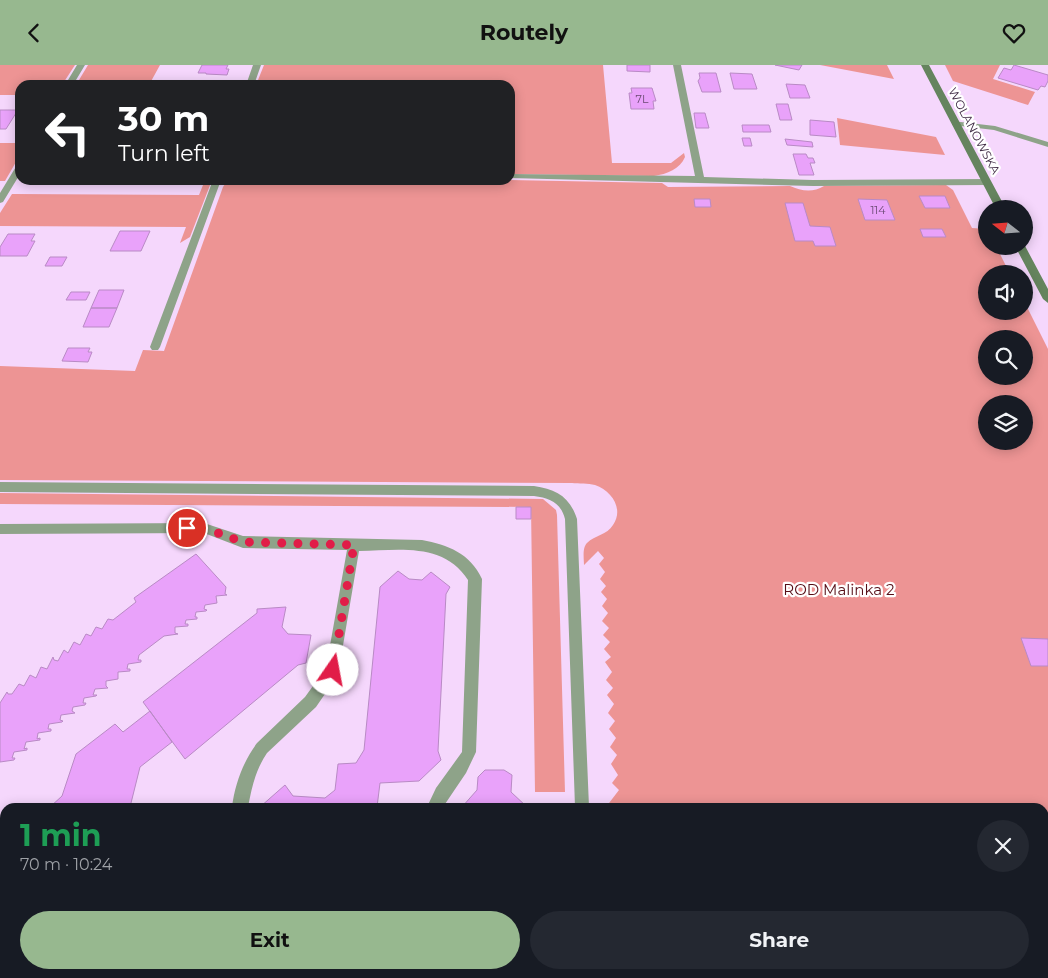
<!DOCTYPE html>
<html lang="en">
<head>
<meta charset="utf-8">
<style>
	body { margin:0; font-family:Montserrat,sans-serif; background:#242831; color:#f1f3f6; height:100vh; display:flex; flex-direction:column; font-size:19px; white-space:nowrap }
	* { box-sizing:border-box; margin:0 }
	p { font-size:16px; color:#9ea1a6 }
	.icon { flex:none; width:28px; height:28px; fill:none; stroke:currentColor; stroke-width:2; stroke-linecap:round; stroke-linejoin:round }
	.map { position:relative; flex:1; overflow:hidden }
	.details { position:absolute; left:0px; top:738px; width:1049px; height:176px; display:flex; flex-direction:column; background:#171b24; border-radius:15px 15px 0 0; box-shadow:0 2px 12px #0003 }
	.details>* { flex:none }
	.hud { position:absolute; left:15px; top:15px; width:500px; height:105px; border-radius:15px; box-shadow:0 2px 12px #0003; background:#202124; color:#fff; overflow:hidden }
	.needle { width:32px; rotate:287deg }
	.tools { position:absolute; left:978px; top:135px; display:grid; gap:10px }
	.tools a { display:grid; place-items:center; width:55px; height:55px; border-radius:50%; background:#171b24; box-shadow:0 2px 12px #0003; font-size:25px }
	.pin { position:absolute; display:grid; place-items:center; width:42px; height:42px; color:#fff; margin:-21px; border:2px solid #fff; border-radius:50%; box-shadow:0 1px 5px #0007 }
	.me { position:absolute; width:55px; margin:-28px; rotate:12deg; stroke-linejoin:round; filter:drop-shadow(0 0 4px #0008) }
	.turn { display:flex; align-items:center; gap:18px; height:105px; padding:0 20px; font-size:22px }
	.turn .icon { width:65px; height:65px; stroke-width:2.5 }
	.turn b { display:block; font-size:35px; line-height:42px }
	.round { display:grid; place-items:center; flex:none; width:52px; height:52px; border-radius:26px; background:#242831 }
	.overview { display:flex; align-items:center; justify-content:space-between; height:85px; padding:0 20px }
	h1 { font-size:30px; font-weight:700; line-height:38px; color:#1e9e55 }
	.cta { display:flex; gap:10px; margin-top:auto; padding:10px 20px }
	.cta a { flex:1; height:58px; border-radius:30px; background:#97b88f; color:#111; font-size:20px; font-weight:700; line-height:58px; text-align:center }
	.cta a+a { background:#242831; color:#f1f3f6 }
	header { display:flex; justify-content:space-between; align-items:center; height:65px; padding:0 20px; background:#97b88f; color:#111; font-size:22px; font-weight:700 }
	.map>svg:first-child { display:block }
</style>
</head>
<body>
<header><svg class="icon" aria-label="back" viewBox="0 0 24 24"><path d="M15 5l-7 7 7 7"/></svg>Routely<svg class="icon" aria-label="heart" viewBox="0 0 24 24"><path d="M12 20l-8-8c-3-5 5-10 8-4 3-6 11-1 8 4z"/></svg></header>
<div class="map">
<svg width="1048" height="913" viewBox="0 0 1048 913">
	<rect width="100%" height="100%" fill="#f5d7fc"/>
	<path fill="#ed9494" fill-rule="evenodd" d="M0 0H75L62 20H20V30H0Z
		M88 0H160L149 20H76Z
		M264 0H603L612 98H671L684 88 685 92C680 104 667 109 654 111L510 109V20H256Z
		M820 0H887L894 14Z
		M945 0H1000L993 14 1035 27 1028 40 953 16Z
		M837 53 936 72 945 90 840 80Z
		M0 78H20V90L5 116H0Z
		M205 115H212L190 172 180 178 186 162 0 161V148L12 129 199 130Z
		M232 115H510L662 118 668 122 790 121C801 126 813 128 824 121L946 120 953 125 972 163 986 164V181H996L1010 209H986V246H1024V236L1048 284V797H1044V742H606L619 725 612 718 618 710 611 699 617 690 610 682 616 673 609 664 615 656 608 648 614 639 607 630 613 623 606 615 612 607 605 597 611 592 604 584 610 577 603 570 609 563 602 556 608 548 602 541 607 534 601 527 606 521 600 514 605 507 599 499 604 493 598 486 584 500C584 494 582 483 587 478 595 470 607 470 613 460 624 444 612 426 595 420 588 418 579 419 572 418L0 415V301L135 306 143 285 164 286 223 122 227 116ZM986 274H1024V311H986ZM986 339H1024V376H986Z
		M0 428 543 434 556 445 557 450 565 727H535L531 442 0 439Z"/>
	<path fill="#e9a2fa" stroke="#b98ac5" d="M202 0H228L226 4H229L227 10 206 9V8H198Z
		M627 0H650V7L627 6Z
		M775 0H802L799 5Z
		M1014 0 1048 10V16L1045 22 1041 21 1038 25 998 13 1004 3 1011 5Z
		M699 8H716L721 27H702L698 16 700 13Z
		M730 8 752 9 757 24H734Z
		M786 19 805 20 810 33H790Z
		M631 23H652L656 36H653L654 44H631L629 28H632Z
		M776 39H788L792 55H780Z
		M0 45H18L6 64H0Z
		M694 48H705L709 63H696Z
		M810 55 834 57 836 72 810 70Z
		M742 60H769L771 67H743Z
		M742 73H750L752 81H744Z
		M785 74 812 77 813 82 787 80Z
		M793 89H806L808 93H813L815 98H810L814 110H799Z
		M919 131H945L950 143H925Z
		M694 134H710L711 142H695Z
		M858 134 887 135 895 155H865Z
		M785 138H803L810 161 830 162 836 181H815L813 176H795Z
		M920 164H942L946 172H923Z
		M120 166H150L141 186H110Z
		M8 169H35L31 176H35L27 191H0V182Z
		M50 192H67L62 201H45Z
		M99 225H124L117 243H91Z
		M71 227H90L86 235H66Z
		M91 243H117L109 262H83Z
		M68 283H90L88 287H92L88 297 62 296Z
		M516 442H531V454H516Z
		M196 489 226 522 225 529 227 530 216 531 217 538 205 540 204 544 207 545 206 546 196 547 195 552H197V554L186 555 185 559H188V561L175 562V568L178 569 164 571 139 590 138 595H141V597L128 599 127 604H130V606L118 607V614L106 616V621L108 623 95 624 93 630H97L96 631 84 633 83 638H86L85 640 73 642 72 646 75 648 61 650 60 655 63 656 62 657 49 659 48 664H51V666L38 668 37 674 40 673V675L26 677 24 684 27 683V685L14 687 12 693H15L14 695 0 697V638L7 627 8 629H12L19 619 24 621 30 610 36 613 41 602 47 604 53 592 54 595 58 596 64 585 68 588 74 577 80 580 86 569 91 571 96 562 102 564 108 554 113 555 136 537 134 533Z
		M398 506 409 514 422 515 431 507 450 522 446 529 438 686 441 695 419 716 380 718 377 742H260L285 720 293 731 325 733 335 725 338 699 356 698 364 685 380 522Z
		M286 542 282 562 288 569 311 570 306 598 298 600 185 694 143 637 257 548V544Z
		M1021 573 1048 574V601H1031Z
		M150 646 172 677 140 702 130 742H50L62 731 76 689 115 659 123 667Z
		M485 705H504L512 710 511 727 527 742H462L477 725 478 712Z
		M93 909H200L199 913H95Z
		M235 909H340V913H234Z"/>
	<g fill="none" stroke-linecap="round" stroke-linejoin="round">
		<path fill="#8ea389" fill-rule="evenodd" d="M77 0H85L73 20H65Z
			M253 0H261L254 20H246Z
			M673 0H681L704 112 813 115 987 114 991 117 987 120 813 121 510 113V109L695 111Z
			M952 56 995 61 1048 77V82L994 65 952 60Z
			M17 100H20V109L3 137 0 138V128Z
			M213 115H221L160 282 158 285H152L150 282Z
			M0 417 534 421C556 424 570 432 577 454L589 742H575L565 454C561 438 550 433 534 431L0 427Z
			M1044 809 1048 810V824L1044 823Z
			M1044 905H1048V913H771L773 909H1044Z
			M530 909H592L594 913H529Z"/>
		<path fill="#8ea389" fill-rule="evenodd" d="M204 458 243 471 422 475C448 480 470 488 482 514L476 687 466 708 443 742H427L436 723 462 687 468 515C444 477 399 485 359 486L338 610 316 642 267 688C255 706 252 722 248 742H232C235 719 243 697 257 678L305 632 326 603 347 485 243 483 204 468 0 469V459Z
			M0 835 5 837V860L0 858Z
			M27 909H45L47 913H28Z
			M204 909H221L220 913H202Z
			M414 909H543L545 912 412 913Z"/>
		<path fill="#65845e" fill-rule="evenodd" d="M921 0H929L1006 144H996Z
			M1024 179 1048 224V238L1043 234 1015 181H1024Z"/>
	</g>
	<g fill="none" stroke-linecap="round" stroke-linejoin="round">
		<path stroke="#e11d48" stroke-width="9" stroke-dasharray="0 16.2" d="M187 463H204L243 477 354 480 333 605"/>
	</g>
	<g text-anchor="middle" stroke-width="4.5" stroke-linejoin="round" paint-order="stroke">
		<g font-size="11" fill="#6a4972">
			<text x="642" y="38">7L</text>
			<text x="878" y="149">114</text>
		</g>
		<g font-size="12" fill="#3f2b44" stroke="#fff">
			<text transform="translate(974 66) rotate(62)" y="4">WOLANOWSKA</text>
		</g>
		<g font-size="15" fill="#560e17" stroke="#fff">
			<text x="839" y="530">ROD Malinka 2</text>
		</g>
	</g>
</svg>
<div class="tools">
<a><svg class="needle" viewBox="-14 -14 28 28"><path d="M0-13l5 13h-10z" fill="#e53935"/><path d="M0 13l5-13h-10z" fill="#9ea1a6"/></svg></a>
<a><svg class="icon" aria-label="sound" viewBox="0 0 24 24"><path d="M4 9h4l5-4v14l-5-4H4zM17 9q2 3 0 6"/></svg></a>
<a><svg class="icon" aria-label="search" viewBox="0 0 24 24"><circle cx="10" cy="10" r="6"/><path d="M15 15l6 6"/></svg></a>
<a><svg class="icon" aria-label="layers" viewBox="0 0 24 24"><path d="M12 4l9 5-9 5-9-5zM3 14l9 5 9-5"/></svg></a>
</div>
<div class="pin" style="left:187px;top:463px;background:#d93025"><svg class="icon" aria-label="arrive" viewBox="0 0 24 24"><path d="M6 21V4h12l-3 4 3 4H6"/></svg></div>
<svg class="me" style="left:333px;top:605px" viewBox="-20 -20 40 40"><circle r="19" fill="#fff"/><path d="M0-13L10 11 0 6-10 11z" fill="#e11d48"/></svg>
<div class="hud">
<div class="turn"><svg class="icon" aria-label="left" viewBox="0 0 24 24"><path d="M17 20v-9H6M10 6l-5 5 5 5"/></svg><div><b>30 m</b>Turn left</div></div>
</div>
<section class="details">
<div class="overview"><div><h1>1 min</h1><p>70 m · 10:24</p></div><a class="round"><svg class="icon" aria-label="close" viewBox="0 0 24 24"><path d="M6 6l12 12M18 6L6 18"/></svg></a></div>
<div class="cta"><a>Exit</a><a>Share</a></div>
</section>
</div>
</body>
</html>
